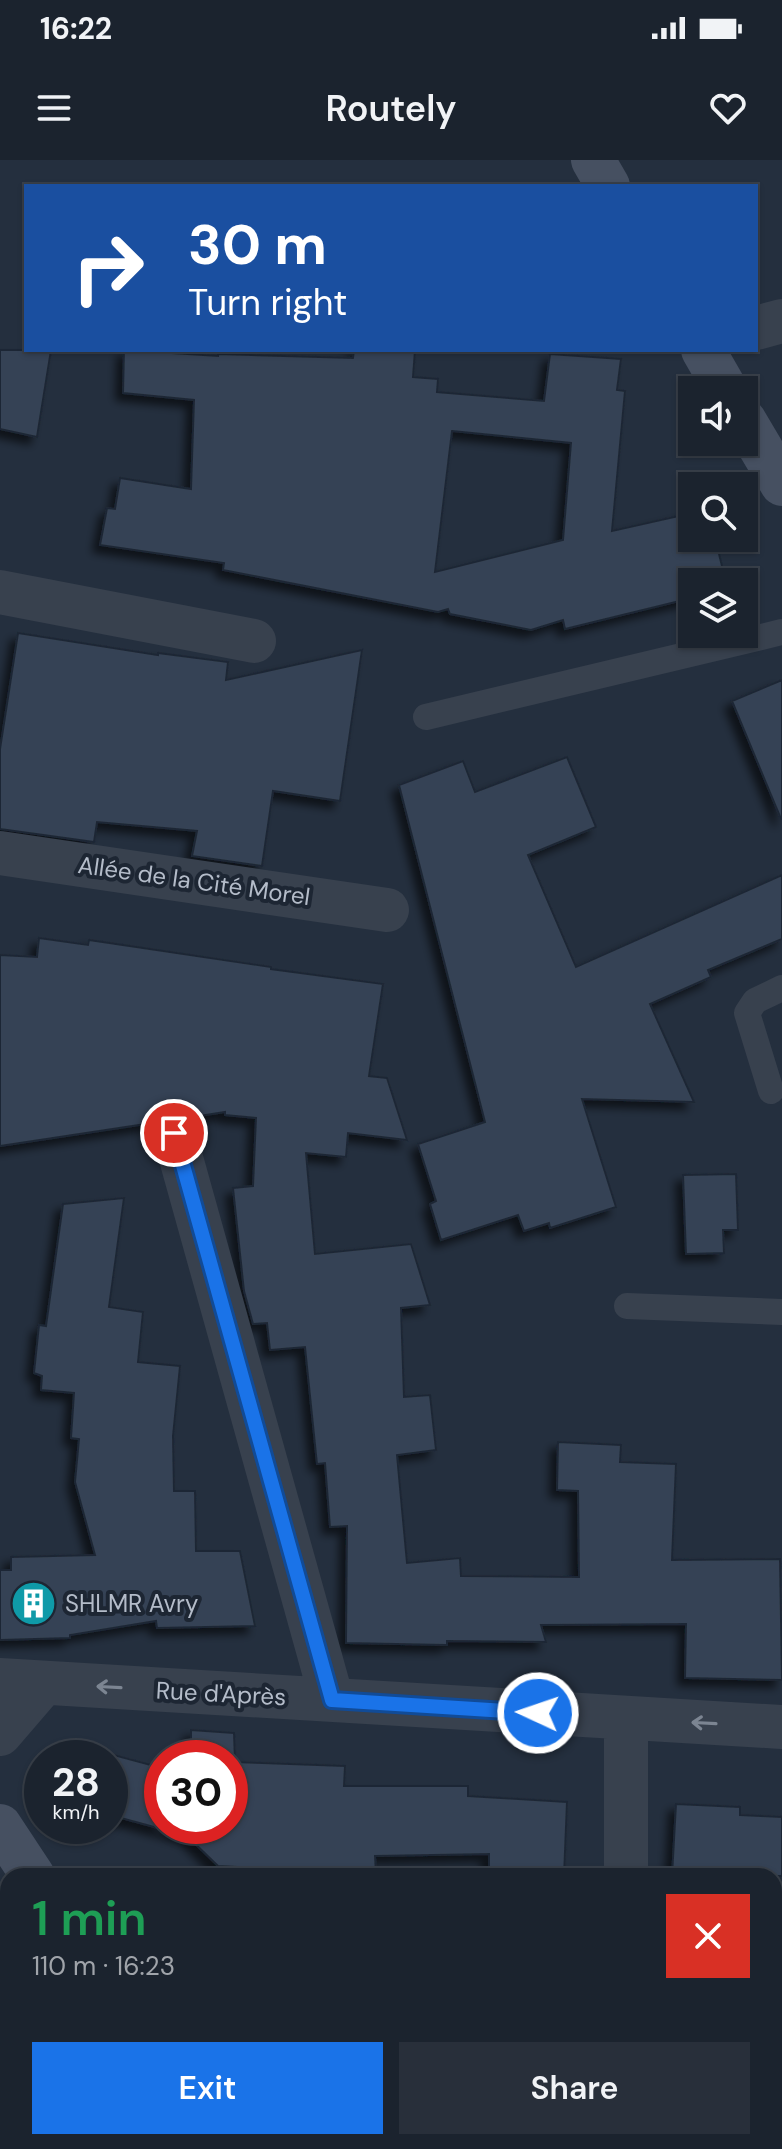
<!DOCTYPE html>
<html lang="en">
<head>
<meta charset="utf-8">
<style>
	body { margin:0; font-family:"DM Sans",sans-serif; background:#282f3a; color:#f1f3f6; height:100vh; display:flex; flex-direction:column; font-size:30px; white-space:nowrap }
	* { box-sizing:border-box; margin:0 }
	p { font-size:26px; color:#a0a4aa }
	.icon { flex:none; width:44px; height:44px; fill:none; stroke:currentColor; stroke-width:2; stroke-linecap:round; stroke-linejoin:round }
	.map { position:relative; flex:1; overflow:hidden }
	.panel { position:absolute; left:0px; top:1708px; width:782px; height:282px; display:flex; flex-direction:column; background:#1b232e; border-radius:24px 24px 0 0; box-shadow:0 2px 6px #0004,0 0 0 2px #39404a }
	.panel>* { flex:none }
	.hud { position:absolute; left:24px; top:24px; width:734px; height:168px; border-radius:0px; box-shadow:0 2px 6px #0004,0 0 0 2px #39404a; background:#1a4fa0; color:#fff; overflow:hidden }
	.tools { position:absolute; left:678px; top:216px; display:grid; gap:16px }
	.tools a { display:grid; place-items:center; width:80px; height:80px; border-radius:0px; background:#1b232e; box-shadow:0 2px 6px #0004,0 0 0 2px #39404a; font-size:40px }
	.speed { position:absolute; left:24px; top:1580px; display:flex; gap:16px; font-size:40px; font-weight:700; text-align:center }
	.speed>* { display:grid; place-content:center; width:104px; height:104px; border-radius:50%; background:#1b232e; box-shadow:0 2px 6px #0004,0 0 0 2px #39404a; line-height:1 }
	.speed small { font-size:20px; font-weight:400 }
	.speed .limit { border:12px solid #d22; background:#fff; color:#111 }
	.pin { position:absolute; display:grid; place-items:center; width:68px; height:68px; color:#fff; margin:-34px; border:4px solid #fff; border-radius:50%; box-shadow:0 2px 8px #0007 }
	.me { position:absolute; width:88px; margin:-44px; rotate:273deg; stroke-linejoin:round; filter:drop-shadow(0 0 6px #0008) }
	.turn { display:flex; align-items:center; gap:28px; height:168px; padding:0 32px; font-size:36px }
	.turn .icon { width:104px; height:104px; stroke-width:2.5 }
	.turn b { display:block; font-size:56px; line-height:68px }
	.round { display:grid; place-items:center; flex:none; width:84px; height:84px; border-radius:0px; background:#282f3a }
	.headline { display:flex; align-items:center; justify-content:space-between; height:136px; padding:0 32px }
	h1 { font-size:48px; font-weight:600; line-height:60px; color:#1e9e55 }
	.button { display:flex; gap:16px; margin-top:auto; padding:16px 32px }
	.button a { flex:1; height:92px; border-radius:0px; background:#1a73e8; color:#fff; font-size:32px; font-weight:600; line-height:92px; text-align:center }
	.button a+a { background:#282f3a; color:#f1f3f6 }
	.status { display:flex; justify-content:space-between; align-items:center; height:56px; padding:0 40px; background:#1b232e; direction:ltr }
	.status svg { height:22px; fill:currentColor }
	header { display:flex; justify-content:space-between; align-items:center; height:104px; padding:0 32px; background:#1b232e; font-size:36px; font-weight:600 }
	.map>svg:first-child { display:block }
</style>
</head>
<body>
<div class="status"><b>16:22</b><svg viewBox="0 0 49 12"><path d="M0 12V9h3v3zM5 12V6h3v6zM10 12V3h3v9zM15 12V0h3v12zM26 1h20v11H26zM47 4h2v5h-2z"/></svg></div>
<header><svg class="icon" aria-label="menu" viewBox="0 0 24 24"><path d="M4 6h16M4 12h16M4 18h16"/></svg>Routely<svg class="icon" aria-label="heart" viewBox="0 0 24 24"><path d="M12 20l-8-8c-3-5 5-10 8-4 3-6 11-1 8 4z"/></svg></header>
<div class="map">
<svg width="782" height="1989" viewBox="0 0 782 1989">
	<defs>
		<filter id="shadow"><feDropShadow dx="-7" dy="7" stdDeviation="4" flood-color="#0009"/></filter>
	</defs>
	<rect width="100%" height="100%" fill="#242f3e"/>
	<path fill="#364354" stroke="#1f2835" stroke-width="2" fill-rule="evenodd" filter="url(#shadow)" d="M0 190H51L37 277 0 269Z
		M124 190 218 196V194L353 198 354 190H415L413 217 438 219 437 232 544 241 550 194 621 199 617 230 625 231 612 371 692 353V378H715L726 422H692V438L565 469 563 460 531 470 450 454 448 449 438 452 223 410 224 403 100 385 107 348 115 349 120 318 191 329 194 240 123 233ZM452 271 571 283 563 380 435 412Z
		M18 473 158 495V493L228 502 226 520 362 490 340 641 273 631 262 706 192 696 197 671 97 662 94 682 0 669V589Z
		M782 520V659H781L732 541Z
		M567 597 596 667 528 695 576 807 782 715V779L708 810 711 817 650 844 694 942 582 939 616 1047 550 1068 549 1063 524 1071 518 1055 441 1080 430 1044 436 1041 418 984 485 962 399 625 463 601 475 632Z
		M39 778 88 785 89 780 271 807V809L383 824 369 916 387 918 407 980 348 973 346 997 306 993 315 1094 411 1084 430 1145 401 1148 404 1237 430 1235 436 1290 397 1295 407 1403 460 1398 461 1416 579 1417 578 1331 557 1330 558 1282 621 1285 620 1302 676 1304 672 1400 780 1399 782 1520 685 1518 686 1464 541 1465 546 1482 447 1481V1485L346 1483 347 1366 330 1367 325 1303 317 1304 305 1187 270 1190 267 1163 253 1164 244 1131 233 1028 253 1026 256 958 225 955V952L193 957 181 949H168L157 955 152 963 0 986V795L37 797Z
		M736 1014 738 1070H723L724 1093 686 1094 683 1015Z
		M124 1038 109 1147 143 1152 138 1202 180 1206 173 1276 174 1331H195L196 1391H240L255 1466 157 1468 156 1461 70 1475V1478L0 1480V1410H11V1397L95 1395 75 1322 79 1279 71 1278 74 1233 41 1230 42 1216 34 1213 39 1165 46 1166 63 1044Z
		M191 1570 234 1573 235 1602 345 1606 344 1626H468V1636L567 1642 564 1716H489V1694L375 1696 376 1714 218 1706 187 1676 110 1655V1594L162 1608V1666H230V1598H191Z
		M676 1644 740 1647V1655L782 1657V1716H672Z"/>
	<g fill="none" stroke-linecap="round" stroke-linejoin="round">
		<path stroke="#38414e" stroke-width="26" d="M426 557 782 472
			M771 931 747 853 755 841 782 828
			M627 1146 782 1152"/>
		<path stroke="#38414e" stroke-width="44" d="M756 168 782 161
			M0 432 254 481
			M0 693 387 750
			M174 973 332 1540
			M0 1520 782 1567
			M0 1574 43 1524
			M626 1716V1558
			M0 1778 8 1774
			M753 1982 782 1984
			M619 1989V1982"/>
		<path stroke="#465061" stroke-width="44" d="M593 0 608 26
			M703 190 726 230
			M744 260 782 324
			M0 1666 33 1716
			M191 1982 194 1989"/>
	</g>
	<defs><path id="oneway-shaft" d="M-6 0H5M1.5-3L5.5 0L1.5 3" fill="none" stroke-width="1.6" stroke-linecap="round" stroke-linejoin="round" transform="scale(2)"/></defs>
	<g stroke="#7c8592">
		<use href="#oneway-shaft" transform="translate(109 1527) rotate(-177)"/>
		<use href="#oneway-shaft" transform="translate(704 1563) rotate(-177)"/>
	</g>
	<g fill="none" stroke-linecap="round" stroke-linejoin="round">
		<defs>
			<path id="route" d="M174 973 332 1540 538 1553"/>
		</defs>
		<use href="#route" stroke="#114b97" stroke-width="20"/>
		<use href="#route" stroke="#1a73e8" stroke-width="14"/>
	</g>
	<defs>
		<symbol id="building-disc" viewBox="-11 -11 22 22"><circle r="9.5" fill="#0f9aa8" stroke="#1d2633"/><path d="M-4-6H4V6H1V3H-1V6H-4ZM-2.5-4.3h1.7v1.8h-1.7ZM.8-4.3h1.7v1.8H.8ZM-2.5-1h1.7V.8h-1.7ZM.8-1h1.7V.8H.8Z" fill="#fff"/></symbol>
	</defs>
	<g fill-rule="evenodd">
		<use href="#building-disc" x="8" y="1418" width="51" height="51"/>
	</g>
	<g text-anchor="middle" stroke-width="8" stroke-linejoin="round" paint-order="stroke">
		<g font-size="24" fill="#b4bcc9" stroke="#1d2633">
			<text transform="translate(194 721) rotate(8)" y="8">Allée de la Cité Morel</text>
			<text transform="translate(221 1534) rotate(3)" y="8">Rue d'Après</text>
		</g>
		<g font-size="24" fill="#b4bcc9" stroke="#1d2633" text-anchor="start">
			<text x="65" y="1452">SHLMR Avry</text>
		</g>
	</g>
</svg>
<div class="tools">
<a><svg class="icon" aria-label="sound" viewBox="0 0 24 24"><path d="M4 9h4l5-4v14l-5-4H4zM17 9q2 3 0 6"/></svg></a>
<a><svg class="icon" aria-label="search" viewBox="0 0 24 24"><circle cx="10" cy="10" r="6"/><path d="M15 15l6 6"/></svg></a>
<a><svg class="icon" aria-label="layers" viewBox="0 0 24 24"><path d="M12 4l9 5-9 5-9-5zM3 14l9 5 9-5"/></svg></a>
</div>
<div class="speed"><div>28<small>km/h</small></div><div class="limit">30</div></div>
<div class="pin" style="left:174px;top:973px;background:#d93025"><svg class="icon" aria-label="arrive" viewBox="0 0 24 24"><path d="M6 21V4h12l-3 4 3 4H6"/></svg></div>
<svg class="me" style="left:538px;top:1553px" viewBox="-20 -20 40 40"><circle r="17" fill="#1a73e8" stroke="#fff" stroke-width="3"/><path d="M0-11L8 9 0 5-8 9z" fill="#fff"/></svg>
<div class="hud">
<div class="turn"><svg class="icon" aria-label="right" viewBox="0 0 24 24"><path d="M7 20v-9h11M14 6l5 5-5 5"/></svg><div><b>30 m</b>Turn right</div></div>
</div>
<section class="panel">
<div class="headline"><div><h1>1 min</h1><p>110 m · 16:23</p></div><a class="round" style="background:#d93025;color:#fff"><svg class="icon" aria-label="close" viewBox="0 0 24 24"><path d="M6 6l12 12M18 6L6 18"/></svg></a></div>
<div class="button"><a>Exit</a><a>Share</a></div>
</section>
</div>
</body>
</html>
